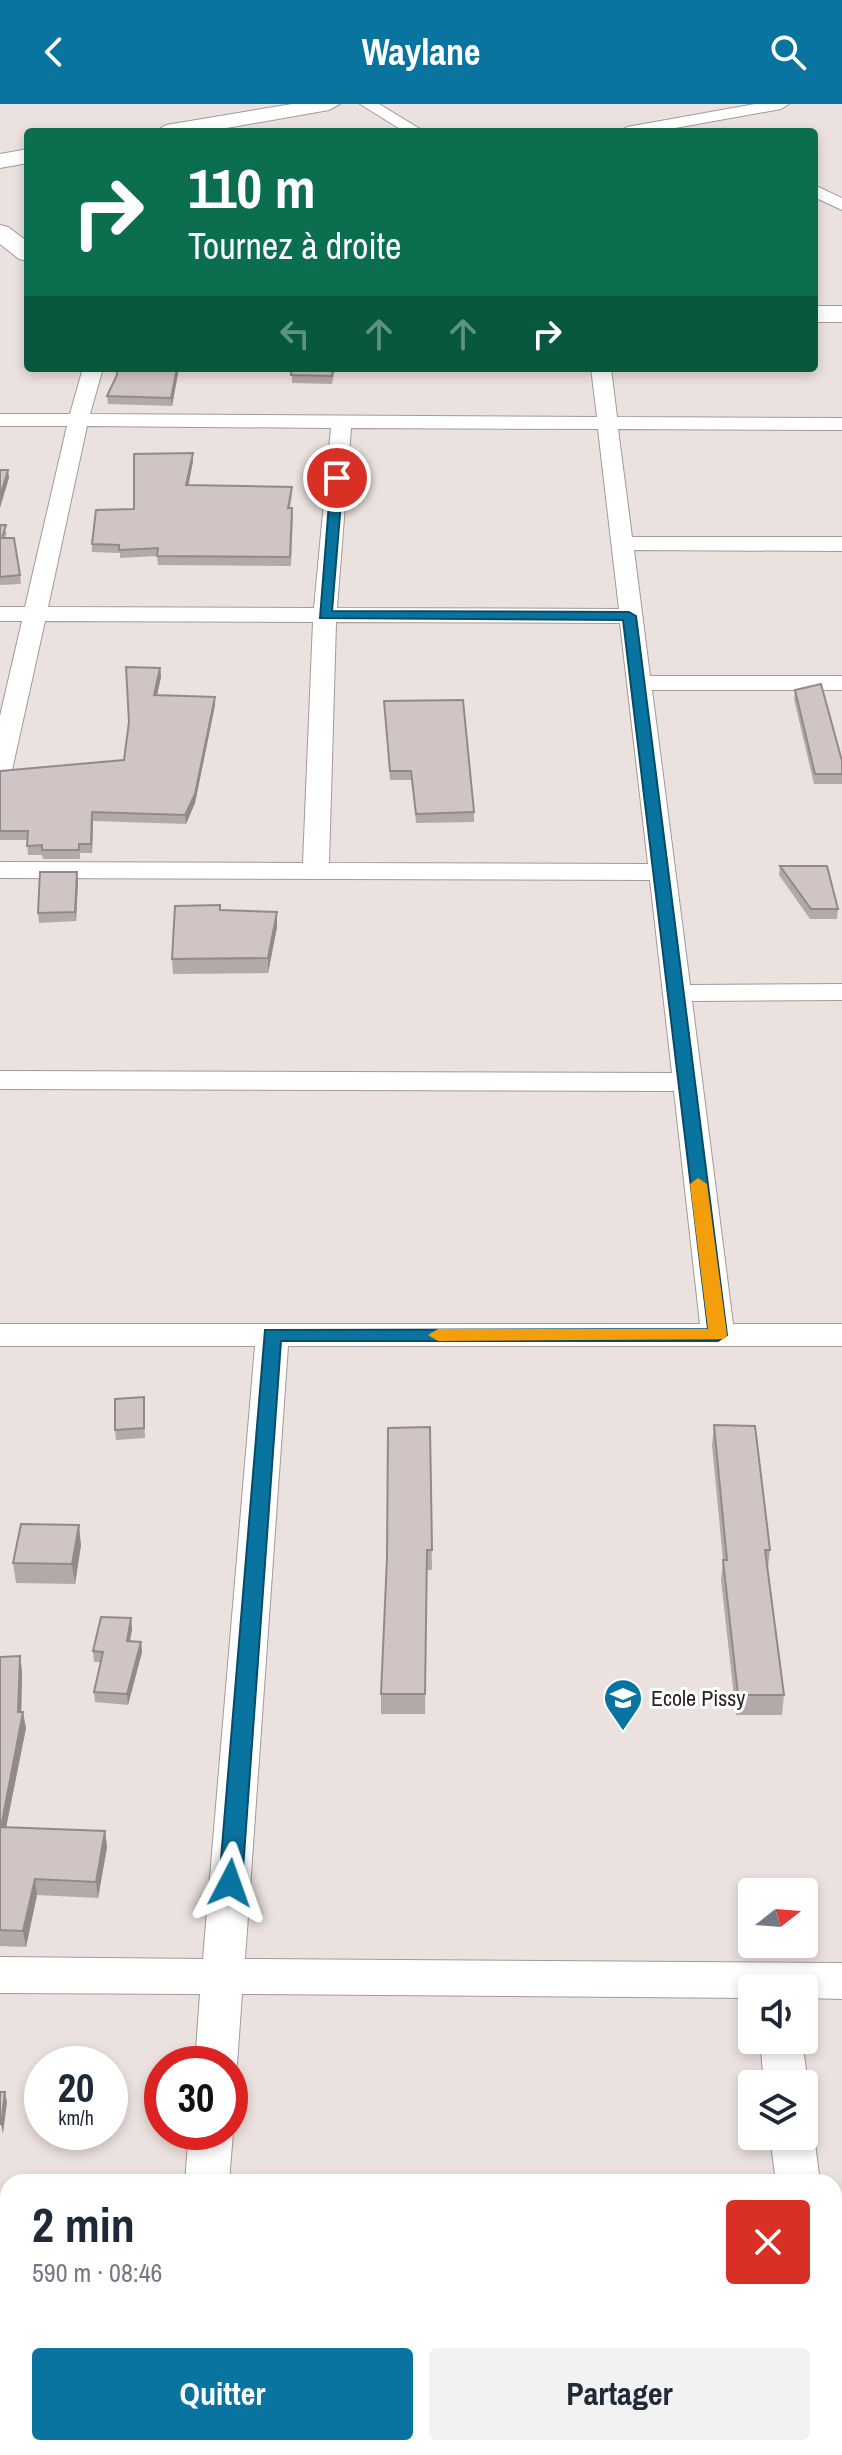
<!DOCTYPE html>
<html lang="fr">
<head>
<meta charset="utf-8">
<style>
	body { margin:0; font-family:"Archivo Narrow",sans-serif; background:#f2f2f3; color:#1f2937; height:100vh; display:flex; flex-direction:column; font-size:30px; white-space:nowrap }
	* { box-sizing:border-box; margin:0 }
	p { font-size:26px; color:#747a83 }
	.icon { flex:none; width:44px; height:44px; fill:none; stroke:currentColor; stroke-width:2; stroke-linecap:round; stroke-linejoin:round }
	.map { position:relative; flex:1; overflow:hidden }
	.drawer { position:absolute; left:0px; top:2070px; width:842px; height:282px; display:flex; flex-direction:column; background:#fff; border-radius:24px 24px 0 0; box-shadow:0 4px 12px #0003 }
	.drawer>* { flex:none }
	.hud { position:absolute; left:24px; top:24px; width:794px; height:244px; border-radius:8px; box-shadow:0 4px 12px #0003; background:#0b6e4f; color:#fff; overflow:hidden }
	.needle { width:52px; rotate:73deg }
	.fabs { position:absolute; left:738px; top:1774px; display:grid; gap:16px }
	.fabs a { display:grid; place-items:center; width:80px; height:80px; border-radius:8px; background:#fff; box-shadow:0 4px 12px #0003; font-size:40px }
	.speed { position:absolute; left:24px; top:1942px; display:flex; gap:16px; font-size:40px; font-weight:700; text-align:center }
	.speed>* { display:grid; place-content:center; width:104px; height:104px; border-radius:50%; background:#fff; box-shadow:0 4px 12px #0003; line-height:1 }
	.speed small { font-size:20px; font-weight:400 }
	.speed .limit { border:12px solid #d22; background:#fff; color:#111 }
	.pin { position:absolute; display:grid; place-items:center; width:68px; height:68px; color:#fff; margin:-34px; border:4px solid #fff; border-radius:50%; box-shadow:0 2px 8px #0007 }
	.me { position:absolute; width:88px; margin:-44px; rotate:4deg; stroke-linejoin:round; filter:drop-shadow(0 0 6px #0008) }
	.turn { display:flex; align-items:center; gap:28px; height:168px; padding:0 32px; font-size:36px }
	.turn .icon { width:104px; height:104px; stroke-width:2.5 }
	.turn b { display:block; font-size:56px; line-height:68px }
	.lanes { display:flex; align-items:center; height:76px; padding:0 32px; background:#0003; justify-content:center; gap:40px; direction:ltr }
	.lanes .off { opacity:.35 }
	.round { display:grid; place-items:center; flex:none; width:84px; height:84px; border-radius:8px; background:#f2f2f3 }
	.headline { display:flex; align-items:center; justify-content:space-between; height:136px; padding:0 32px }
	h1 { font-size:48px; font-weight:700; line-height:60px }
	.cta { display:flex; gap:16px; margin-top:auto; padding:16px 32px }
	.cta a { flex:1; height:92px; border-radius:8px; background:#09749f; color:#fff; font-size:32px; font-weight:700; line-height:92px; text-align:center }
	.cta a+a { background:#f2f2f3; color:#1f2937 }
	header { display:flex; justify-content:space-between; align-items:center; height:104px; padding:0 32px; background:#09749f; color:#fff; font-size:36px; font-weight:700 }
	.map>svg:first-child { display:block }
</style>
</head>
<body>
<header><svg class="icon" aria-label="back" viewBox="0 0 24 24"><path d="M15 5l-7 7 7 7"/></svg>Waylane<svg class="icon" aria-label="search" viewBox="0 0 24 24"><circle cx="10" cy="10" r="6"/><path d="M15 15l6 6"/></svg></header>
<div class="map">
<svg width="842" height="2351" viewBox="0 0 842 2351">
	<rect width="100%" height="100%" fill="#ebe1df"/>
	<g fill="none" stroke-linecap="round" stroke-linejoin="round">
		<defs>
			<path id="street" d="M360 0H379L425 28H405Z
				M755 0H789L781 5 653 28H619L627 23Z
				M814 81 842 94V106L814 93Z
				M83 264H103L90 310 597 313 591 264H611L617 313 842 314V326L618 325 632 433H842V447L634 446 650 572H842V586H652L690 881 842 880V896L692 897 733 1220H842V1242H288L245 1855 842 1859V1895L804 1894V1884H752V1894L242 1890 237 1960 230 1974V1960H195L200 1890 0 1889V1853L203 1855 255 1242H0V1220H700L674 987 0 985V967L672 969 650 776 0 774V758L303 759 313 518 45 517 12 666 9 671 0 673V612L22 517H0V503H25L67 322H0V310H70ZM87 322 331 324 314 504 48 503ZM351 324 598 325 619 505 337 504ZM336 518 620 519 648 760 329 759Z
				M760 1936H802L808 1980 804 1988V1980H764Z
				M804 2017 814 2032 820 2078H776L770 2032H804Z
				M230 2022 233 2028 229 2078H185L189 2028H230Z
				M834 2323 842 2326V2351H804V2344H834Z
				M163 2344H211V2351H163Z"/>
			<path id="secondary" d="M292 0H340L329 6 204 28H155L166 21Z
				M28 45V59L0 64V50Z
				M0 121 8 123 28 138V157L19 155 0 140Z
				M814 202H842V218H814Z"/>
		</defs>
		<use href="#street" stroke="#a39a98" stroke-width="2"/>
		<use href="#secondary" stroke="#a39a98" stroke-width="2"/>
		<use href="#street" fill="#fff" fill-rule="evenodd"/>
		<use href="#secondary" fill="#fff" fill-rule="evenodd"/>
	</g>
	<path fill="#b3a9a9" d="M117 264H179L172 302 108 300 107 292 117 271Z
		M292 264H335L332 280 292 279Z
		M193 349V357L188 381 292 391 290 404 293 412 291 462 158 461 157 452 120 454V449L92 448V440L134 405Z
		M0 421 7 429 5 434 20 471 21 480 0 481Z
		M160 564 161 573 157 591 215 593V601L195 699 186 720 93 717 92 749H80V755H43L42 751H28L27 736H0V667L124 656Z
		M795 586 842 657V680H814L794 595Z
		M384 597 474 708V718L416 719 412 676H390Z
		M780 762 838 805 837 815H810L779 771Z
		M78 777 76 817 39 819 38 809Z
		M220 806 277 823 268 869 173 870 172 855Z
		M144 1303 145 1334 116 1336 115 1326Z
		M714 1321 770 1446 768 1464 784 1591 782 1611H736L721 1476 723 1456 712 1341Z
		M430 1323 432 1466H427L425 1610H381V1590Z
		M81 1441 75 1480 16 1479 13 1459Z
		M131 1514 132 1525 130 1537 141 1538 142 1548 128 1601 95 1598 94 1588 101 1558H94L93 1547Z
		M20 1552 22 1568 21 1608 26 1624 6 1723 105 1727 107 1743 98 1794 37 1791 26 1843 0 1842V1553Z"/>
	<path fill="#928a89" d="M177 264H179L172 302 171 294Z
		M193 349V357L187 389 186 381Z
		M8 366 9 374 0 404V393Z
		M160 564 161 573 155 600 154 591Z
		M215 593V601L195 699 186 720 185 711Z
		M92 708 93 717 92 749 91 740Z
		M77 768 78 777 76 817 75 808Z
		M277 808V823L268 869V854Z
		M79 1421 81 1441 75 1480 72 1460Z
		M131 1514 132 1525 128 1547 127 1537Z
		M141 1538 142 1548 128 1601 127 1590Z
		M20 1552 22 1568 21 1621 23 1608 26 1624 3 1739 1 1723 18 1608Z
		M105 1727 107 1743 98 1794 96 1778Z
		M35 1775 37 1791 26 1843 23 1827Z
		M5 1988 7 1998 3 2030 1 2020Z"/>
	<path fill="#d0c5c4" stroke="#928a89" stroke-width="2" d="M117 264H177L171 294 107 292 117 271Z
		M292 264H333L332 272 291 271Z
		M193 349 186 381 292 383 288 404H292L290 453 157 452 158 444 119 446V441L92 440 96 406 134 405V350Z
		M0 366H8L0 393Z
		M0 421H6L2 434H14L20 471 0 473Z
		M126 563 160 564 154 591 215 593 195 690 185 711 92 708 91 740H79V746H42V741L27 742 28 727H0V667L124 656 129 618Z
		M821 580 842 657V670H815L795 586Z
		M463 596 474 708 416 710 411 667H390L384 597Z
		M780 762H827L838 805H811Z
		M40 768H77L75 808 38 809Z
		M220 801V806L277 808 268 854 172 855 175 802Z
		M144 1293V1324L115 1326V1295Z
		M714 1321 755 1322 770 1446H765L784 1591H738L723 1456H727Z
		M430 1323 432 1446H427L425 1590H381L387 1454 388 1324Z
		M21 1420 79 1421 72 1460 13 1459Z
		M101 1513 131 1514 127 1537 141 1538 127 1590 94 1588 103 1548 93 1547Z
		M20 1552 18 1608H23L1 1723 105 1727 96 1778 35 1775 23 1827 0 1826V1553Z
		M0 1988H5L1 2020H0Z"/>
	<path fill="#09749f" stroke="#064b67" stroke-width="2" d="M337 370 343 374 332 507 629 508 636 512 727 1231 718 1237H281L242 1779 238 1786 230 1789 222 1786 219 1779 265 1226 708 1225 623 516 320 514 331 374Z"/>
	<path fill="#f59e0b" d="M698 1074 707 1080 727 1231 724 1235 438 1237 428 1231 438 1225H708L690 1080Z"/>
	<defs>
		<symbol id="school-pin" viewBox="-11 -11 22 30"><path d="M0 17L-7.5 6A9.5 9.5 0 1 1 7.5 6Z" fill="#09749f" stroke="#fff"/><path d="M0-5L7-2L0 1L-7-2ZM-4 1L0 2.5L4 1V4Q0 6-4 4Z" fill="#fff"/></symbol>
	</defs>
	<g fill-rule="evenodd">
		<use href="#school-pin" x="601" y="1572" width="44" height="60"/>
	</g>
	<g text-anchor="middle" stroke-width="6" stroke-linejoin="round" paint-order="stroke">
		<g font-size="22" fill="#272323" stroke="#fff" text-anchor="start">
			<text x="651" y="1602">Ecole Pissy</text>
		</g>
	</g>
</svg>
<div class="fabs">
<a><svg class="needle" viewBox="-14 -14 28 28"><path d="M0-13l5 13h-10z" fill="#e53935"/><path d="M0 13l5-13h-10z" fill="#747a83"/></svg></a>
<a><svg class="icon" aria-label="sound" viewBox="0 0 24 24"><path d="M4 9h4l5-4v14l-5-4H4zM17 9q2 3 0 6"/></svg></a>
<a><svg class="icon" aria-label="layers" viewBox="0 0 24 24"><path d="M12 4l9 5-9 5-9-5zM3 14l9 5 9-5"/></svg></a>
</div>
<div class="speed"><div>20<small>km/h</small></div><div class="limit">30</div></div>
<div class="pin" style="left:337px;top:374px;background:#d93025"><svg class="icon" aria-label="arrive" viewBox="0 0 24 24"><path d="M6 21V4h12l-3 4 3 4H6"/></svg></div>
<svg class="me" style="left:230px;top:1779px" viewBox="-20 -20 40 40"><path d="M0-17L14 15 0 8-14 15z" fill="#09749f" stroke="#fff" stroke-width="4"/></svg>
<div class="hud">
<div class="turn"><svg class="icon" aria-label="right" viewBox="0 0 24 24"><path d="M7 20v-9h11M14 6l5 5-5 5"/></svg><div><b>110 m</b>Tournez à droite</div></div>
<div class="lanes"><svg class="icon off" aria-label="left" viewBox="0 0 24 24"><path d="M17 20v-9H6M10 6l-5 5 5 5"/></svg><svg class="icon off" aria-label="ahead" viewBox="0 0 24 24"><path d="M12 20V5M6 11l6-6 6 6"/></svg><svg class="icon off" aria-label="ahead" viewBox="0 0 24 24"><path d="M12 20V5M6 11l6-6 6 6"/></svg><svg class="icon" aria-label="right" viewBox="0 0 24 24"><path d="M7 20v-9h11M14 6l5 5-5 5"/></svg></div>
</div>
<section class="drawer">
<div class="headline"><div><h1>2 min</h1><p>590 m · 08:46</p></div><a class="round" style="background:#d93025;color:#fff"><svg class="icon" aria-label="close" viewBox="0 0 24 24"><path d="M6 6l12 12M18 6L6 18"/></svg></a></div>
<div class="cta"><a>Quitter</a><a>Partager</a></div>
</section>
</div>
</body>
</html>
